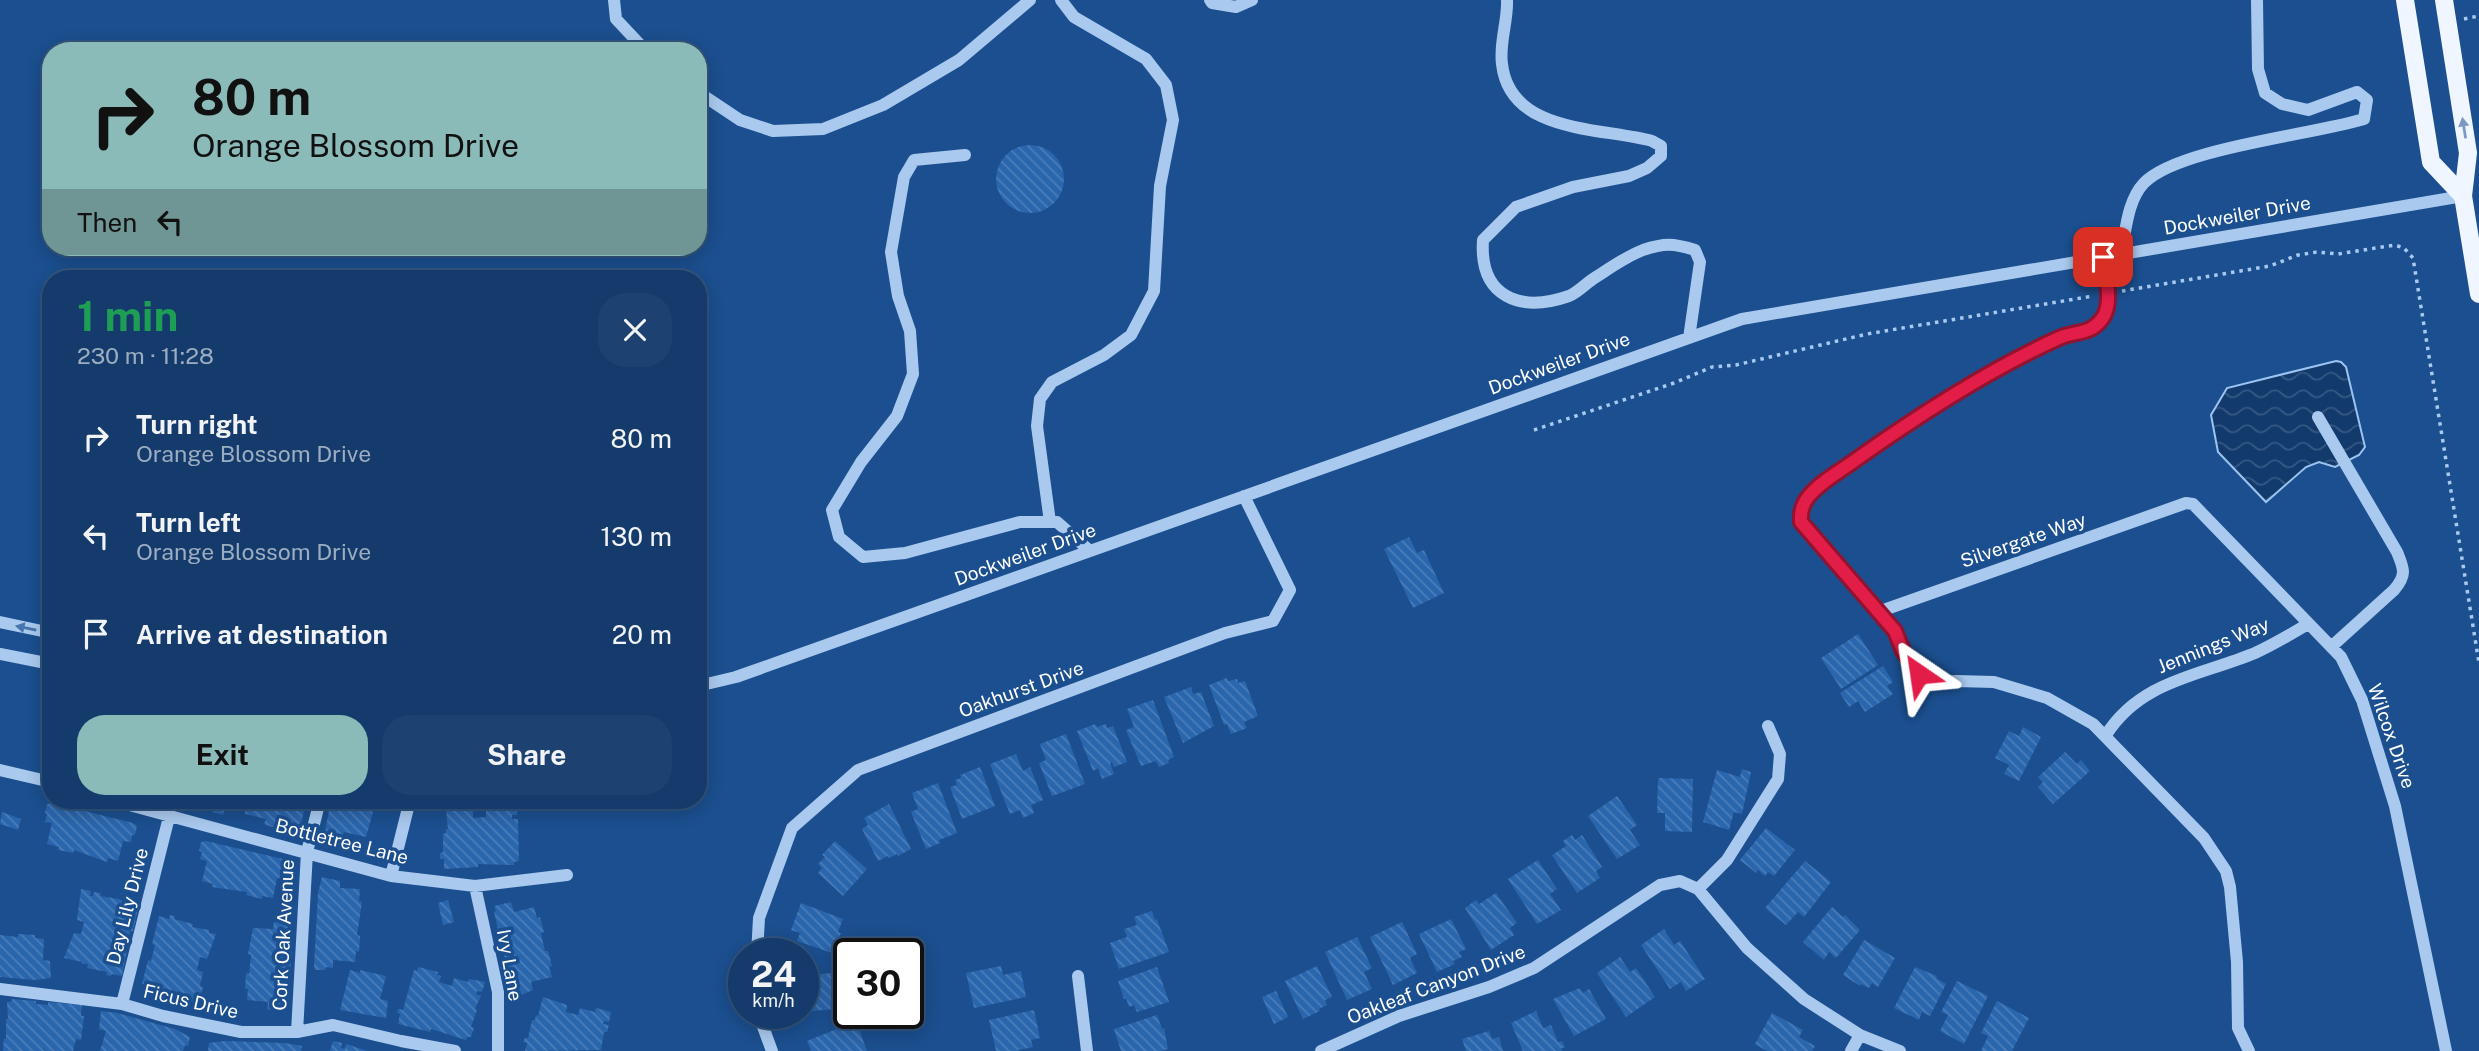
<!DOCTYPE html>
<html lang="en">
<head>
<meta charset="utf-8">
<style>
	body { margin:0; font-family:"Public Sans",sans-serif; background:#1d4271; color:#f1f3f6; height:100vh; display:flex; flex-direction:column; font-size:26px; white-space:nowrap }
	* { box-sizing:border-box; margin:0 }
	p { font-size:23px; color:#9dadc1 }
	.icon { flex:none; width:38px; height:38px; fill:none; stroke:currentColor; stroke-width:2; stroke-linecap:round; stroke-linejoin:round }
	.map { position:relative; flex:1; overflow:hidden }
	.side { position:absolute; left:42px; top:270px; width:665px; height:539px; display:flex; flex-direction:column; background:#143b6b; border-radius:28px; box-shadow:0 4px 18px #0003,0 0 0 2px #33557e }
	.side>* { flex:none }
	.top-card { position:absolute; left:42px; top:42px; width:665px; height:214px; border-radius:28px; box-shadow:0 4px 18px #0003,0 0 0 2px #33557e; background:#8bbbb9; color:#111; overflow:hidden }
	.speed { position:absolute; left:728px; top:938px; display:flex; gap:14px; font-size:35px; font-weight:700; text-align:center }
	.speed>* { display:grid; place-content:center; width:91px; height:91px; border-radius:50%; background:#143b6b; box-shadow:0 4px 18px #0003,0 0 0 2px #33557e; line-height:1 }
	.speed small { font-size:18px; font-weight:400 }
	.speed .limit { border:4px solid #111; border-radius:10px; background:#fff; color:#111 }
	.pin { position:absolute; display:grid; place-items:center; width:60px; height:60px; color:#fff; margin:-30px; border-radius:14px; box-shadow:0 4px 10px #0006 }
	.me { position:absolute; width:77px; margin:-38px; rotate:328deg; stroke-linejoin:round; filter:drop-shadow(0 0 5px #0008) }
	.turn { display:flex; align-items:center; gap:24px; height:147px; padding:0 35px; font-size:32px }
	.turn .icon { width:91px; height:91px; stroke-width:2.5 }
	.turn b { display:block; font-size:49px; line-height:60px }
	.then { display:flex; align-items:center; height:66px; padding:0 35px; background:#0003; gap:14px; font-size:26px }
	.round { display:grid; place-items:center; flex:none; width:74px; height:74px; border-radius:28px; background:#1d4271 }
	.headline { display:flex; align-items:center; justify-content:space-between; height:119px; padding:0 35px }
	h1 { font-size:42px; font-weight:700; line-height:52px; color:#1e9e55 }
	.button { display:flex; gap:14px; margin-top:auto; padding:14px 35px }
	.button a { flex:1; height:80px; border-radius:28px; background:#8bbbb9; color:#111; font-size:28px; font-weight:700; line-height:80px; text-align:center }
	.button a+a { background:#1d4271; color:#f1f3f6 }
	ul { padding:0; list-style:none }
	li { display:flex; align-items:center; gap:21px; height:98px; padding:0 35px }
	li div { flex:1 }
	li b { display:block; font-size:26px }
	li em { font-style:normal }
	.map>svg:first-child { display:block }
</style>
</head>
<body>
<div class="map">
<svg width="2479" height="1051" viewBox="0 0 2479 1051">
	<defs>
		<pattern id="water-waves" width="16" height="10" patternUnits="userSpaceOnUse" patternTransform="scale(1.75)"><rect width="16" height="10" fill="#123a6d"/><path d="M0 5q4-4 8 0t8 0" fill="none" stroke="#365883"/></pattern>
		<pattern id="building-back-hatch" width="6" height="6" patternUnits="userSpaceOnUse" patternTransform="scale(1.75)"><rect width="6" height="6" fill="#2a66ad"/><path d="M-1 5l2 2M0 0l6 6M5-1l2 2" fill="none" stroke="#4a7db9"/></pattern>
	</defs>
	<rect width="100%" height="100%" fill="#1b4f8f"/>
	<path fill="url(#water-waves)" stroke="#9cc4f0" stroke-width="2" d="M2336 361 2341 362 2346 367 2365 447 2359 455 2335 467 2319 462 2306 467 2266 502 2218 452 2211 415 2227 388Z"/>
	<path fill="url(#building-back-hatch)" d="M996 179a34 34 0 1 1 68 0a34 34 0 1 1-68 0Z
		M1409 537 1417 553 1424 550 1444 593 1413 608 1384 549Z
		M1858 634 1878 665 1841 689 1821 658Z
		M1883 666 1893 682 1887 686 1893 694 1865 712 1858 701 1849 707 1840 693Z
		M1227 678 1228 681 1237 679 1238 683 1245 681 1258 716 1244 722 1247 728 1231 734 1227 724 1224 725 1209 685Z
		M1191 687 1193 694 1201 692 1214 726 1183 743 1164 697Z
		M1153 700 1174 757 1168 760 1169 763 1159 767 1156 761 1141 766 1126 730 1134 727 1127 709Z
		M1095 724 1097 727 1106 724 1107 728 1113 726 1127 762 1114 767 1112 762 1110 763 1114 774 1102 779 1098 768 1093 771 1077 731Z
		M2023 727 2041 737 2019 781 2004 774 2009 765 1995 758 2009 731 2019 736Z
		M1066 734 1085 784 1052 796 1039 763 1046 760 1040 744Z
		M2065 752 2077 764 2081 760 2090 771 2053 804 2038 787 2043 782 2038 777Z
		M1016 754 1023 771 1030 767 1043 800 1031 805 1034 813 1023 818 1020 810 1010 814 990 764Z
		M980 767 995 806 962 819 950 787 957 785 955 780 961 778 960 775Z
		M1742 769 1751 772 1742 814 1734 812 1729 830 1703 822 1717 770 1740 777Z
		M1658 778 1693 779 1692 832 1665 831V813H1657Z
		M938 783 957 833 939 840 940 843 926 849 911 812 918 809 912 793Z
		M1617 796 1637 825 1630 830 1640 845 1617 859 1588 816Z
		M164 800H227L223 815 213 812 215 807H211L210 811 199 809 200 806 196 805V807L178 801V804Z
		M245 800H307L299 831 288 829V832L283 831 264 824 266 819 245 814V811L242 810Z
		M331 800 373 801 370 811 373 812 366 837 344 832 342 838 335 837 334 840 324 837Z
		M52 803 133 823 137 826 135 835H132L131 842 123 841 118 861 108 858 107 862 74 850 73 853 58 850 59 847 47 844 52 823 45 822 47 814 45 813 47 804Z
		M889 804 911 849 898 856 897 854 889 858 888 856 878 861 862 829 868 825 864 818Z
		M517 805V815H512V819H518L519 861 514 862V865L478 864V867L444 869V859H440V853L443 852V834L446 833V829H448L446 809 473 810V818L486 817V810L505 809V806Z
		M2 812 21 819 18 830 0 824Z
		M1766 828 1795 850 1774 876 1768 872 1765 876 1758 870 1756 873 1740 860Z
		M1572 835 1575 840 1582 835 1602 867 1596 871 1600 878 1577 893 1552 855 1566 846 1563 841Z
		M206 841 287 860 291 863 289 872H286L285 879 277 878 273 898 262 896V899L246 895 247 892 212 887 213 884 202 881 207 861 200 859 202 852 199 851 201 842Z
		M835 841 867 869 843 896 818 873 822 868 818 864 825 857 822 855Z
		M1538 860 1557 889 1550 894 1561 910 1537 924 1508 879Z
		M1805 861 1831 882 1804 917 1798 912 1786 925 1765 908Z
		M322 877 340 881V888L360 889 359 901 362 902 357 935 360 936 359 952 356 951 355 962 333 960V968L326 967 325 970H315L314 965 318 893Z
		M81 889 91 891 90 896H93L94 892 101 893 100 896 119 899 126 903 127 900 136 902 135 907 138 908 133 931H130L122 976 112 974 111 976 106 975 107 972 87 968 88 964H82V962L64 958 74 933 81 934 84 922 77 920Z
		M1496 893 1517 923 1510 928 1514 935 1491 950 1465 908 1476 900 1479 904Z
		M448 900 454 922 443 925 438 903Z
		M511 902 514 912 534 907 537 918 540 917 544 932 541 933 545 951H548L552 966 549 967 552 977 531 982 533 990 516 997 510 980 494 912 496 911 494 906Z
		M801 903 843 919 838 932 841 933 832 953 797 941 800 933 791 930Z
		M1832 907 1843 917 1845 915 1860 930 1836 958 1829 952 1824 960 1803 942Z
		M1152 911 1155 920 1157 919 1169 952 1119 969 1110 943 1127 937 1124 929 1137 925 1134 917Z
		M170 915 175 916 174 919 193 924 192 927 209 930V933L216 934 207 959 200 957 197 970 203 972 200 986 203 987 199 1003 189 1001 191 995 187 994 186 1000 179 998 180 996 161 993 155 989 154 992 144 990 145 985 142 984 148 960 151 961 155 945 152 944 159 916 169 919Z
		M1451 919 1466 949 1459 952 1462 957 1453 961 1455 964 1437 972 1419 934Z
		M282 920 292 921 293 926 289 996 285 1013 267 1009 268 1002 247 1000 248 989H245L246 973 249 974 251 955 248 954 253 928 273 929 274 922H282Z
		M1402 922 1417 954 1410 958 1417 973 1393 985 1370 937Z
		M1664 929 1674 945 1680 941 1705 979 1686 991 1681 982 1670 989 1641 945Z
		M18 934 35 935V938L44 939 43 960 50 961 51 978 35 980 0 977V935L18 937Z
		M1357 937 1372 968 1364 972 1372 989 1347 1000 1325 952Z
		M1864 940 1895 958 1878 987 1872 983 1869 988 1861 984 1860 986 1843 975Z
		M1620 957 1630 972 1636 968 1655 997 1626 1017 1597 973Z
		M1001 966 1003 975 1021 971 1026 997 974 1008 966 973Z
		M1317 966 1332 997 1325 1000 1327 1005 1319 1009 1320 1011 1303 1019 1285 981Z
		M418 967 438 972 437 975 441 976 439 982 452 986 454 978 468 982 469 979 485 982 482 992 477 991 476 994 481 996 475 1009 477 1010 471 1027 474 1028 471 1037H467L466 1040 431 1029 430 1032 398 1024 400 1014 397 1013 398 1009 403 1010 414 970 417 971Z
		M1157 967 1169 1002 1137 1012 1134 1005 1129 1007 1126 998 1124 999 1118 981Z
		M1915 967 1937 976 1936 978 1946 984 1930 1016 1922 1012 1919 1020 1894 1008Z
		M350 970 360 973V970L386 976 380 999 388 1001 386 1018 340 1010Z
		M831 973 834 1009 803 1012V976Z
		M1957 981 1988 996 1964 1044 1940 1031 1948 1015 1941 1012Z
		M1580 988 1583 993 1589 989 1606 1019 1574 1036 1553 999Z
		M1276 991 1288 1017 1274 1024 1262 997Z
		M543 997 567 1005 566 1012 578 1015 580 1008 595 1012 596 1008 611 1012 609 1022 604 1021 603 1024 609 1025 607 1032H604L601 1050 525 1051 527 1043 523 1042 525 1038H528L532 1020H535L536 1015 538 1016Z
		M12 999 36 1001V1004L48 1005V1002L82 1005 81 1016H84L81 1040 76 1039 73 1051H3L4 1038 6 1039V1019H8L7 1002H11Z
		M1997 1001 2029 1018 2012 1051H1981L1988 1036 1981 1033Z
		M1034 1010 1040 1038 1031 1040 1033 1047 1015 1051H996L989 1020Z
		M101 1011 117 1013 175 1029 190 1037 188 1046 185 1045 183 1051H100L106 1031 99 1029Z
		M1536 1011 1543 1028 1551 1025 1558 1042 1562 1041 1565 1047 1561 1049 1562 1051H1523L1511 1023Z
		M1772 1013 1803 1030 1799 1037 1815 1046 1812 1051H1767L1755 1044Z
		M1157 1015 1162 1029 1164 1028 1168 1049 1161 1051H1121L1114 1029Z
		M856 1021 867 1051H811L807 1041Z
		M1489 1031 1492 1039 1499 1037 1503 1051H1466L1462 1039Z
		M225 1041 285 1043 302 1046 301 1051H208L209 1043Z
		M333 1041 342 1043 341 1048 345 1049 346 1044 367 1051H330Z"/>
	<g fill="none" stroke-linecap="round" stroke-linejoin="round">
		<path stroke="#a9c9ee" stroke-width="3.5" stroke-dasharray="3.5 5" stroke-linecap="butt" d="M2464 19 2479 16
			M2122 291 2270 266 2298 255 2317 252 2338 254 2395 245 2404 248 2413 258 2479 663
			M1534 430 1674 383 1712 367 1736 365 1867 334 2093 296"/>
		<path stroke="#a9c9ee" stroke-width="12" d="M614 0 616 19 646 51
			M1210 0 1212 3 1236 7 1252 0
			M1507 0C1508 21 1499 43 1502 64 1510 134 1601 127 1652 141L1661 146V156L1647 168 1629 176 1573 187 1516 207 1483 240C1479 297 1520 313 1569 296 1579 292 1587 282 1596 277 1610 268 1627 256 1643 250 1664 243 1673 243 1695 250L1700 262 1689 338
			M698 92 740 120 773 131 823 129 883 105 959 60 1030 0
			M965 155 914 160 904 177 891 252 898 296 910 331 913 374 897 416 861 462 832 510 839 537 863 557 905 553 1020 522H1057L1090 551
			M2121 254C2126 231 2127 201 2144 183 2178 148 2312 135 2364 119L2367 100 2357 92 2308 110 2282 104 2265 93 2258 69 2257 0
			M2103 257 2107 294V310L2101 321 2086 332 2062 336 1975 383 1893 434 1821 485 1808 496 1800 512 1801 521 1894 631 1904 651 1919 674 1931 684 1956 681 1994 682 2047 698 2093 724 2204 838 2226 871 2230 887 2237 962 2238 1028 2249 1051
			M2318 417 2397 552C2404 569 2407 575 2394 590L2331 647
			M1050 522 1037 426 1040 399 1052 382 1104 355 1131 335 1154 291 1160 186 1173 120 1166 85 1146 59 1074 17 1061 0
			M1878 612 2186 503 2193 504 2341 657 2362 700 2395 806 2446 1051
			M0 622 42 631 51 635
			M0 654 51 664
			M698 686 736 677 1742 319 2463 196
			M2106 735C2141 680 2200 676 2255 653 2273 645 2291 634 2308 624
			M0 770 51 782
			M111 800 391 876 475 886 567 875
			M391 876 410 800
			M475 886 498 992V1051
			M1698 889 1727 860 1778 779 1780 754 1768 726
			M757 954 759 918 792 828 858 770 1225 633 1273 621 1290 590 1244 496
			M1078 976 1087 1051
			M0 989 122 1004 163 1016 241 1032H297L333 1025 401 1041 455 1051
			M122 1004 169 817
			M758 1013 772 1051
			M297 1032 307 852 320 800
			M1321 1051 1399 1016 1489 987 1534 968 1660 885 1680 881 1698 889 1747 948 1804 999 1860 1035 1900 1051
			M1851 1051 1860 1035"/>
		<path stroke="#f0f6ff" stroke-width="18" d="M2405 0 2431 162 2463 196
			M2444 0 2468 153 2463 196 2479 294"/>
	</g>
	<defs><path id="oneway-solid" d="M-6-.8H1V-3.2L6.5 0L1 3.2V.8H-6Z" transform="scale(1.75)"/></defs>
	<use fill="#7b9ac1" href="#oneway-solid" transform="translate(2464 128) rotate(-99)"/>
	<use fill="#4674ac" href="#oneway-solid" transform="translate(26 628) rotate(-168)"/>
	<g fill="none" stroke-linecap="round" stroke-linejoin="round">
		<defs>
			<path id="route" d="M1919 674 1903 651 1895 631 1801 522C1800 512 1802 505 1808 497 1820 482 1839 472 1854 461 1916 417 1990 369 2059 338 2076 330 2089 336 2102 319 2114 303 2105 275 2103 257"/>
		</defs>
		<use href="#route" stroke="#92132f" stroke-width="18"/>
		<use href="#route" stroke="#e11d48" stroke-width="12"/>
	</g>
	<g text-anchor="middle" stroke-width="7" stroke-linejoin="round" paint-order="stroke">
		<g font-size="19" fill="#fff" stroke="#1b4f8f">
			<text transform="translate(2237 215) rotate(-10)" y="7">Dockweiler Drive</text>
			<text transform="translate(1559 363) rotate(-20)" y="7">Dockweiler Drive</text>
			<text transform="translate(2023 540) rotate(-19)" y="7">Silvergate Way</text>
			<text transform="translate(1025 554) rotate(-20)" y="7">Dockweiler Drive</text>
			<text transform="translate(2213 645) rotate(-22)" y="7">Jennings Way</text>
			<text transform="translate(1021 689) rotate(-20)" y="7">Oakhurst Drive</text>
			<text transform="translate(2392 736) rotate(71)" y="7">Wilcox Drive</text>
			<text transform="translate(342 841) rotate(14)" y="7">Bottletree Lane</text>
			<text transform="translate(127 906) rotate(-76)" y="7">Day Lily Drive</text>
			<text transform="translate(283 935) rotate(-87)" y="7">Cork Oak Avenue</text>
			<text transform="translate(510 965) rotate(80)" y="7">Ivy Lane</text>
			<text transform="translate(1436 984) rotate(-21)" y="7">Oakleaf Canyon Drive</text>
			<text transform="translate(191 1001) rotate(13)" y="7">Ficus Drive</text>
		</g>
	</g>
</svg>
<div class="speed"><div>24<small>km/h</small></div><div class="limit">30</div></div>
<div class="pin" style="left:2103px;top:257px;background:#d93025"><svg class="icon" aria-label="arrive" viewBox="0 0 24 24"><path d="M6 21V4h12l-3 4 3 4H6"/></svg></div>
<svg class="me" style="left:1919px;top:674px" viewBox="-20 -20 40 40"><path d="M0-17L14 15 0 8-14 15z" fill="#e11d48" stroke="#fff" stroke-width="4"/></svg>
<div class="top-card">
<div class="turn"><svg class="icon" aria-label="right" viewBox="0 0 24 24"><path d="M7 20v-9h11M14 6l5 5-5 5"/></svg><div><b>80 m</b>Orange Blossom Drive</div></div>
<div class="then">Then<svg class="icon" aria-label="left" viewBox="0 0 24 24"><path d="M17 20v-9H6M10 6l-5 5 5 5"/></svg></div>
</div>
<section class="side">
<div class="headline"><div><h1>1 min</h1><p>230 m · 11:28</p></div><a class="round"><svg class="icon" aria-label="close" viewBox="0 0 24 24"><path d="M6 6l12 12M18 6L6 18"/></svg></a></div>
<ul>
<li><svg class="icon" aria-label="right" viewBox="0 0 24 24"><path d="M7 20v-9h11M14 6l5 5-5 5"/></svg><div><b>Turn right</b><p>Orange Blossom Drive</p></div><em>80 m</em></li>
<li><svg class="icon" aria-label="left" viewBox="0 0 24 24"><path d="M17 20v-9H6M10 6l-5 5 5 5"/></svg><div><b>Turn left</b><p>Orange Blossom Drive</p></div><em>130 m</em></li>
<li><svg class="icon" aria-label="arrive" viewBox="0 0 24 24"><path d="M6 21V4h12l-3 4 3 4H6"/></svg><div><b>Arrive at destination</b></div><em>20 m</em></li>
</ul>
<div class="button"><a>Exit</a><a>Share</a></div>
</section>
</div>
</body>
</html>
